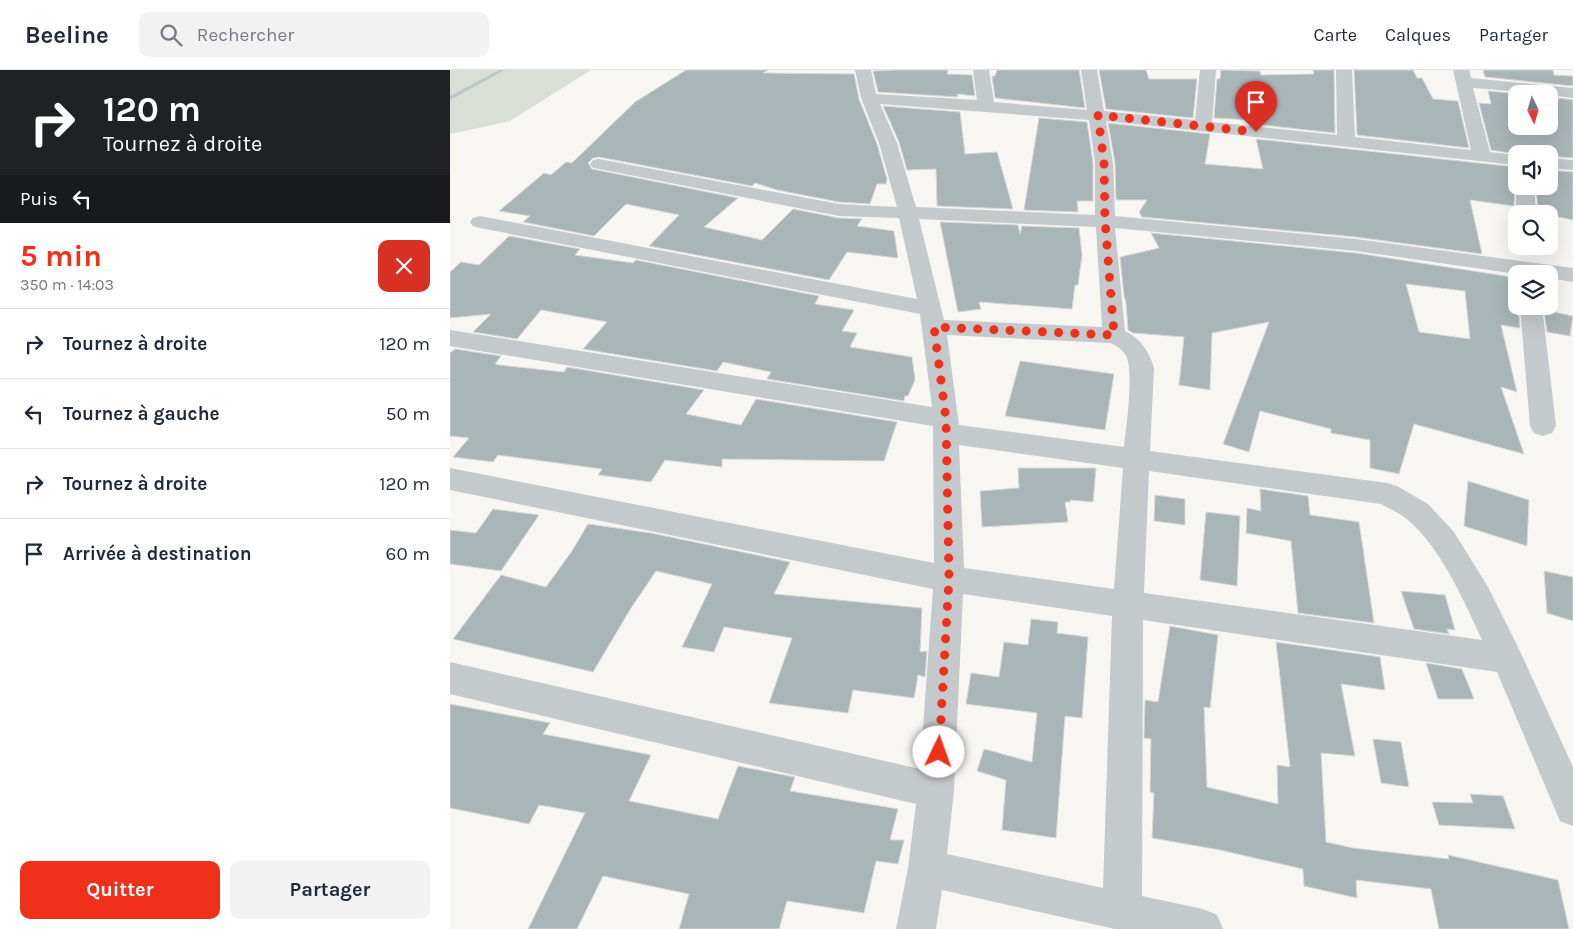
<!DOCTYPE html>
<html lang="fr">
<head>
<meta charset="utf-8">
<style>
	body { margin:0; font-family:Karla,sans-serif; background:#f2f2f3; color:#1f2937; height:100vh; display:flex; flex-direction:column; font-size:19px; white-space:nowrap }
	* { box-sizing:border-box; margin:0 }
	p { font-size:16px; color:#747a83 }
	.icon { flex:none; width:28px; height:28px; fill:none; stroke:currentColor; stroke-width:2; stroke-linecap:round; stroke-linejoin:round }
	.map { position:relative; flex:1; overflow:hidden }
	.drawer { display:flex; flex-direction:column; background:#fff; width:450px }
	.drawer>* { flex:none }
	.banner { background:#202124; color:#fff; overflow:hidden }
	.needle { width:32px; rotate:175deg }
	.buttons { position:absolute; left:1058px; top:15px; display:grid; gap:10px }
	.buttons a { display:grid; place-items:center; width:50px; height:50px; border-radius:10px; background:#fff; box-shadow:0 5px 20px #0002; font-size:25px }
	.pin { position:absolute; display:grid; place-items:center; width:42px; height:42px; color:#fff; margin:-51px -21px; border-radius:50% 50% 50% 0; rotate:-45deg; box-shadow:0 0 5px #0007 }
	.pin .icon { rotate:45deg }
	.me { position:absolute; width:55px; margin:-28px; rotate:3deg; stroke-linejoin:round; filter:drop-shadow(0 0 4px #0008) }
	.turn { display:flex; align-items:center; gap:18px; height:105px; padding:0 20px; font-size:22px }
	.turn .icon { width:65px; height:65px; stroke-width:2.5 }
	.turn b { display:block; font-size:35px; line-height:42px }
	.then { display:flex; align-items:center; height:48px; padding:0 20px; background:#0003; gap:10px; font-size:19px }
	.round { display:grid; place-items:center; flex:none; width:52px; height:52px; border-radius:10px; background:#f2f2f3 }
	.head { display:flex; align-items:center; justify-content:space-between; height:85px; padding:0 20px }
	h1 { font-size:30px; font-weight:700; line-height:38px; color:#f0311a }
	.primary-button { display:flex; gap:10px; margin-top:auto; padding:10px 20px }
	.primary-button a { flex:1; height:58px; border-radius:10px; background:#f0311a; color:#fff; font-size:20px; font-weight:700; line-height:58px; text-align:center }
	.primary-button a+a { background:#f2f2f3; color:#1f2937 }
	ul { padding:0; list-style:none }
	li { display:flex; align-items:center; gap:15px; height:70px; padding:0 20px; border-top:1px solid #e0e1e3 }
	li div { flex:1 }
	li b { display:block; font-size:19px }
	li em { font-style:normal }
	header { display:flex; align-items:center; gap:30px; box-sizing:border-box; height:70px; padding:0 25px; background:#fff; border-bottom:1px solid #e0e1e3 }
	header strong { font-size:24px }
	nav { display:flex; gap:28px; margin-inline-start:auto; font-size:18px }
	.search { width:350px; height:45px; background:#f2f2f3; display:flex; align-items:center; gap:12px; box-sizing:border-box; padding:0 18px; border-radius:10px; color:#747a83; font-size:19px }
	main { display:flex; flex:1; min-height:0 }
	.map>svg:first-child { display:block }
</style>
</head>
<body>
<header>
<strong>Beeline</strong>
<div class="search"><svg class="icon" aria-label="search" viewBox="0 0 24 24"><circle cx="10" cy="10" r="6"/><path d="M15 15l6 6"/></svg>Rechercher</div>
<nav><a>Carte</a><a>Calques</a><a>Partager</a></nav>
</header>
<main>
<section class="drawer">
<div class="banner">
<div class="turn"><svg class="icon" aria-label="right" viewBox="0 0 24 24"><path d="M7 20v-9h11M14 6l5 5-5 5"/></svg><div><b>120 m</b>Tournez à droite</div></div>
<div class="then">Puis<svg class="icon" aria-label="left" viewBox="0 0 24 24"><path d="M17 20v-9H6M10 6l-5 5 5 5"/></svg></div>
</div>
<div class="head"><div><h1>5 min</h1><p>350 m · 14:03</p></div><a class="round" style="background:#d93025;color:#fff"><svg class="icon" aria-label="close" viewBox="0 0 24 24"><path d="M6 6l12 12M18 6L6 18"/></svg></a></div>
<ul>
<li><svg class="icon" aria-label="right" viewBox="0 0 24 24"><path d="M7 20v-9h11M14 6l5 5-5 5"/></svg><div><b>Tournez à droite</b></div><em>120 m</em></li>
<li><svg class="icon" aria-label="left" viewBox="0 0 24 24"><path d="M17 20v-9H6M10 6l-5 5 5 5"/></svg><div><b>Tournez à gauche</b></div><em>50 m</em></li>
<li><svg class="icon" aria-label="right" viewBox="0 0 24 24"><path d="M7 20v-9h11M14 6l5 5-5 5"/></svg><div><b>Tournez à droite</b></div><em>120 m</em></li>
<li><svg class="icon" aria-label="arrive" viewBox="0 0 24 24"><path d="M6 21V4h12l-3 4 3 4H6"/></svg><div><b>Arrivée à destination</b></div><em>60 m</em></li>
</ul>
<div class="primary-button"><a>Quitter</a><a>Partager</a></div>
</section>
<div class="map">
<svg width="1123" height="859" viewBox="0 0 1123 859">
	<rect width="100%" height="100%" fill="#f7f6f3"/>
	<path fill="#d9dfd4" d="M2 0H141L60 51 0 64V1Z"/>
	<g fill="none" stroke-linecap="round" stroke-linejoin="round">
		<path fill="#b9c9cb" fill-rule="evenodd" d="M49 0H55L0 30V26Z"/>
	</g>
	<path fill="#aab5b8" stroke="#d8d8d6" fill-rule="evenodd" d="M236 0H318L313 3 404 4 409 29 427 74 437 109 436 114H427L420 134 389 132 327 120 305 113 302 116 149 87 143 88 138 93 142 99 288 128 254 157 312 170 343 139 389 148 412 149 407 156 444 161 448 188 397 182 379 210 199 176 229 145 176 134 144 166 73 152 80 146 49 141 94 103 101 105 116 92 122 93 185 32Z
		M445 0H498L497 4 522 5 525 26 507 24 508 27 428 22 423 1Z
		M547 0H629L635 38 545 28 542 6H545Z
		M649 0H696L699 9H747L743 48 656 39Z
		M771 0 810 1 811 5 864 4 863 0H884L885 63 803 54 802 50 764 48 767 9H770Z
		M904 0H963L967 8H972L983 29 1008 31 1019 78 907 65Z
		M1033 0H1103L1104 5 1123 6V16L1035 7Z
		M1038 21 1072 24H1066V56H1099V27L1123 30V88L1099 86V84H1067L1041 80 1029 33 1041 34Z
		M433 36 510 42 515 84 547 82 563 139 487 136 486 99 457 100 449 72Z
		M589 48 637 52 643 93V131H627L628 142 574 140Z
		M658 53 760 64 755 94 813 99 806 69 1066 97 1064 136 1020 130 1032 184 906 167 692 147 689 142 697 130H666L665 93Z
		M1099 100 1123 102V150L1099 145 1098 141 1088 140 1086 116H1099Z
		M490 152 568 155 570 164 572 156 629 158 632 185 628 215H625L622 239 529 232 531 239 508 242Z
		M701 163 906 183 1062 207 1066 217V236H1068L1070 258 1051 255 1067 322 1051 317 1074 384 964 354 949 404 920 398V370L881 363V359L810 341 799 382 773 374 819 252 762 263 760 320 729 315 734 267 683 263 678 260 676 232 674 226 670 187 709 178ZM956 214 1015 221 1020 269 969 262Z
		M59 166 130 179 125 185 183 193 186 190 369 226 365 234 404 240 392 261 407 263 400 277 462 287 465 310 458 326H455L454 331 317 309 321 302 273 292 267 301 133 279 157 252 91 240 67 269 23 262 41 244 0 248V202L11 192 29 195Z
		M1094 240 1123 246 1120 266 1097 262Z
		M5 279 51 286 45 294 49 295 114 302 117 297 254 320 236 344 291 355 306 329 447 352 434 391 272 389V397L215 390 201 412 148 405 152 399 48 385 43 392 3 387 19 368 0 366V283Z
		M570 291 664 304 655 360 555 346Z
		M568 398H646L643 432 620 430V432H615L618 452 532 457 530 421 569 418Z
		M1018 411 1079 430 1077 476 1014 456Z
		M810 419 858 426 860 445 909 452 924 553 848 543 841 471 796 463 797 438 811 441Z
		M705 425 735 429V455L704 451Z
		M43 439 89 445 51 501 0 494V460L26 463Z
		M756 442 790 446 787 516 750 510Z
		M138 454 201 463 340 492 324 524 472 538 470 582 477 581 475 607 468 605 464 628 403 620 398 643 319 633 342 568 274 557 264 582 232 577 262 514 206 501 181 538 143 602 3 569 51 505 96 517 122 481Z
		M1094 501 1123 507V551L1097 543Z
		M951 521 995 525 1005 560 997 559 999 564 964 559Z
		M581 549 608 552 607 563 638 567 632 648 615 646 606 768 552 760 556 710 527 701 534 679 582 692 587 643 516 634 521 603 549 607 554 572 578 575Z
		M720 556 768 565 760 638 754 637 757 717 828 734 827 695 840 697 826 572 930 587 935 620 891 614 905 686 871 683 876 772 903 778 999 789 998 785 1108 810 1119 859H989L981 819 906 810 907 828 854 816 853 799 770 780 702 768 704 723 700 722 701 669 694 668 695 630 708 632Z
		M976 593 1012 599 1024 629H988Z
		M0 634 100 653 93 664 201 685 179 731 268 749 288 696 345 707 340 721 448 739 440 770H454L448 794 426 791 414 843 337 831 329 859H229L239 824 153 806 127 859H78L135 743 89 735 79 754 0 738Z
		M923 669 951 672 959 717 931 713Z
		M1020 724 1053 726 1065 759 989 755 982 732 1023 733Z"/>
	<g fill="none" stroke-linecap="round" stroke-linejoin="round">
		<path fill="#c4c9cb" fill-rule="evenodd" d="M405 0H421L426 24 527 30 523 0H539L544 32 637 40 631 0H647L654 41 745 50 750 0H766L762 52 887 65 886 0H902L905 67 1021 80 1003 0H1019L1021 8 1123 18V28L1099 25V24L1023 18 1040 82 1066 85V95L656 51 663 93 665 146 906 169 1123 198V212L1099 208V204H1067L906 181 665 158 675 261C691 269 699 281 704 298L700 381 937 413 947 416 978 434 1004 462 1038 517 1068 577 1123 697V756L1110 751 1047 602 693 550 692 826 753 839 767 845 773 859H665L492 820 486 859H446L458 798 466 734 0 624V592L470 699 483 519 0 420V398L484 493 483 356 0 276V260L482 337 470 244 30 158 23 156 20 152 23 148 30 146 467 229 449 148 389 146 149 99 143 98 140 94 143 90 149 89 389 134 447 137 429 73 411 28ZM430 34 639 50 645 93V145L466 137 447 73ZM469 149 646 157 652 257 494 250ZM497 265 660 273C665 275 672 279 675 284 685 298 676 358 674 377L509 355ZM509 375 673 398 664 519 514 498ZM699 401 931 434C940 439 951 444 958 450 991 478 1014 531 1032 570L694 523ZM513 524 662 546 653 818 497 784 504 721Z
			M1099 88 1123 90V100L1099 98Z
			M1066 115 1084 116 1086 144H1066Z
			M1070 236H1092L1106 356 1102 363 1093 366 1084 363 1080 356Z"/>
	</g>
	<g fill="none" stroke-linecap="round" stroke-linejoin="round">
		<path stroke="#f0311a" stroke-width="9" stroke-dasharray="0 16.2" d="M489 682 499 509 496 349 484 257 664 265 655 150 654 93 648 45 806 62"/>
	</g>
</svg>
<div class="buttons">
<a><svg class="needle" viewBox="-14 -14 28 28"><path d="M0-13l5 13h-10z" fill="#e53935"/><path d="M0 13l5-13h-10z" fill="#747a83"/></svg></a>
<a><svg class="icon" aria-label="sound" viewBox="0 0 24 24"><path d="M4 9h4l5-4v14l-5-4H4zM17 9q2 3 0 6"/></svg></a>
<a><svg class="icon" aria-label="search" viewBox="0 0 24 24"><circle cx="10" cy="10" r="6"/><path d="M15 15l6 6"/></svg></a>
<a><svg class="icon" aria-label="layers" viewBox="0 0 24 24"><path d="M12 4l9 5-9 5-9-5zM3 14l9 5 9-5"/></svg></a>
</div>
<div class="pin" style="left:806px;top:62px;background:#d93025"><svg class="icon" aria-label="arrive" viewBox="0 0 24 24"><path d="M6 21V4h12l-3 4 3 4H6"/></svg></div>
<svg class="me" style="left:489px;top:682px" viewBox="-20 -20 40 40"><circle r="19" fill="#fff"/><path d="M0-13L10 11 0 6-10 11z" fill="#f0311a"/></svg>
</div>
</main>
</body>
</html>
